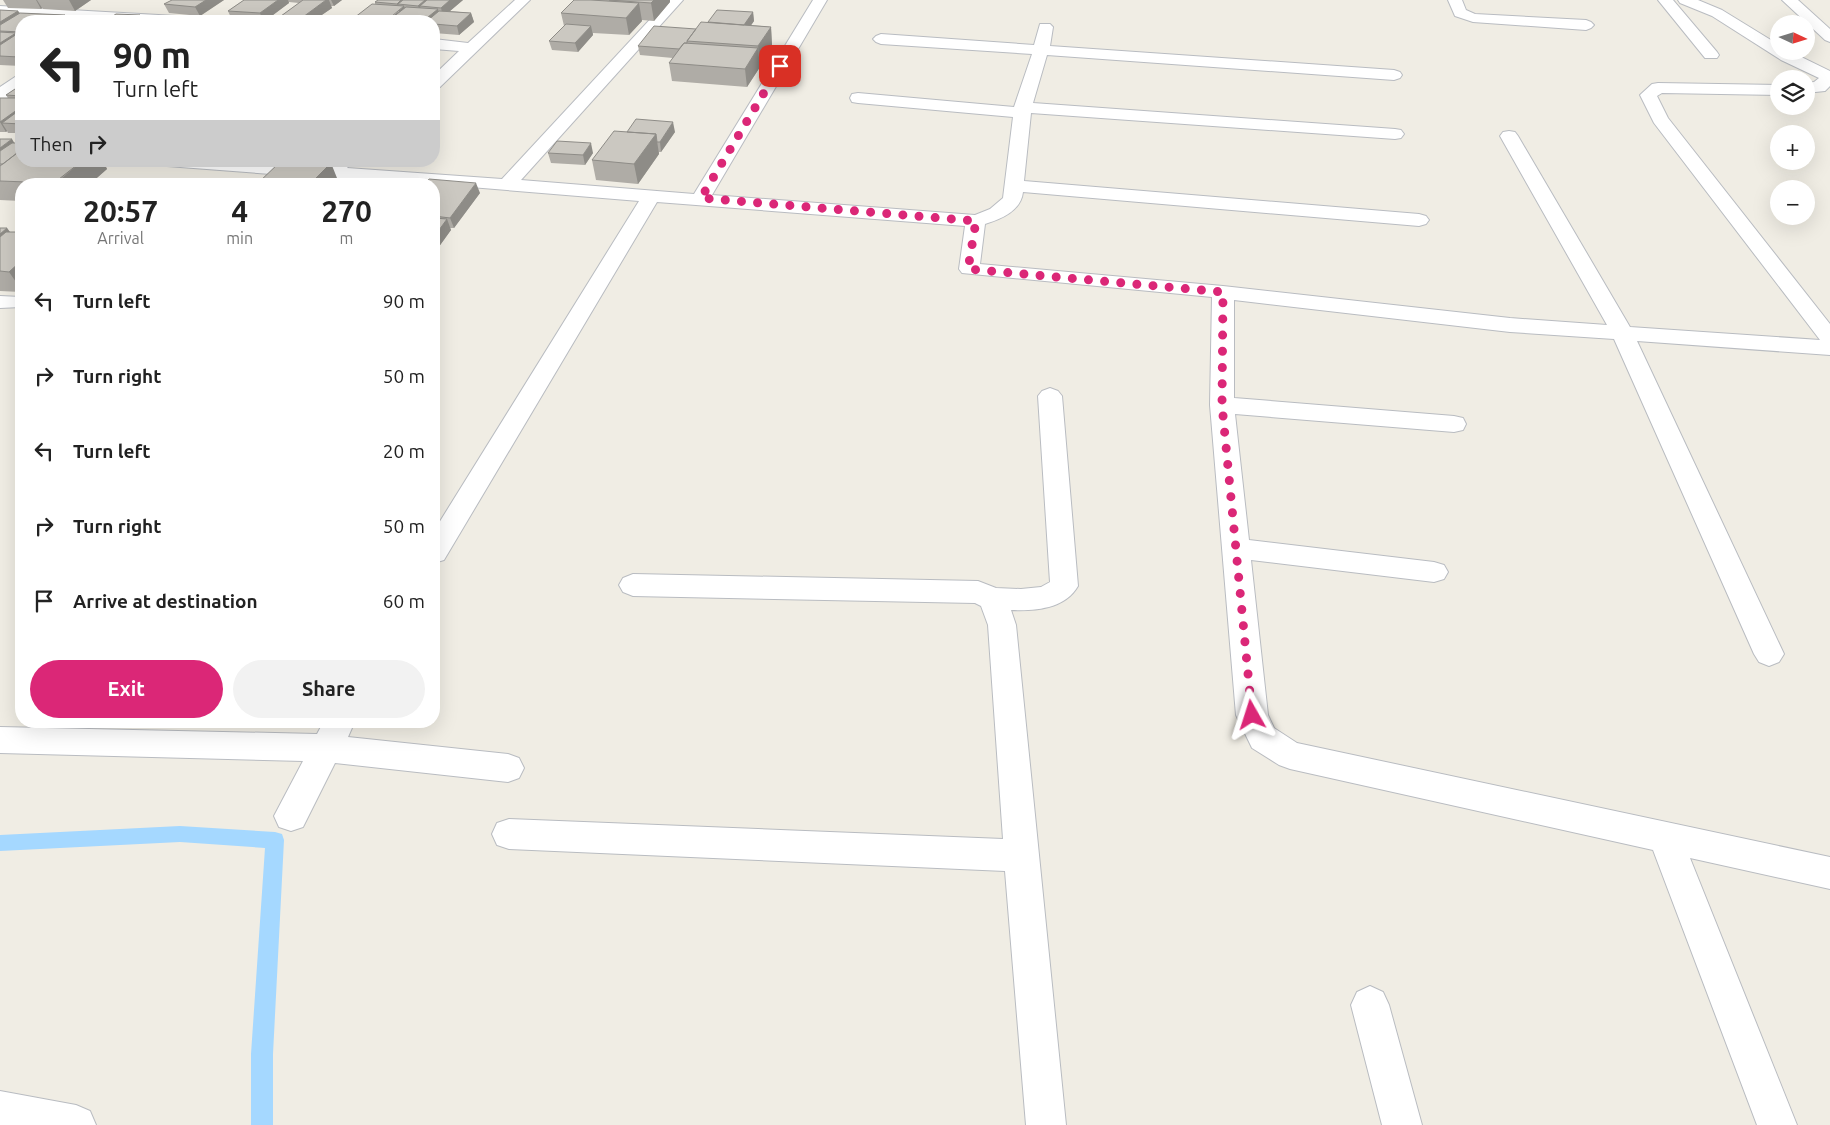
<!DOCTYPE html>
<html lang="en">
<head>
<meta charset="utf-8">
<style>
	body { margin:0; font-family:Ubuntu,sans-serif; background:#f2f2f2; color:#222; height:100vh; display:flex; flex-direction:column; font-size:19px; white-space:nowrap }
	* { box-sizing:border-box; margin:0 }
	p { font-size:16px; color:#767676 }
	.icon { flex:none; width:28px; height:28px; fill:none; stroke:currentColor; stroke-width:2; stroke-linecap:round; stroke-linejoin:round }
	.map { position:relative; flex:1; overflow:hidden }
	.sheet { position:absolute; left:15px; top:178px; width:425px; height:550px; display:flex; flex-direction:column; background:#fff; border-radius:20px; box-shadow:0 5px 20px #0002 }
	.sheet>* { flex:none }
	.top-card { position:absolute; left:15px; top:15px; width:425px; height:152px; border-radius:20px; box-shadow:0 5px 20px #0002; background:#fff; color:#222; overflow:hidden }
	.needle { width:32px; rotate:94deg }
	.tools { position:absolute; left:1770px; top:15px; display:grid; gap:10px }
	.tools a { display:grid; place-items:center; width:45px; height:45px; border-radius:50%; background:#fff; box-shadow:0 5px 20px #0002; font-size:25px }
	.pin { position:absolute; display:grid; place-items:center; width:42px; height:42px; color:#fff; margin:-21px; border-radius:10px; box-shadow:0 2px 8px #0006 }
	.me { position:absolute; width:55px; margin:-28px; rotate:354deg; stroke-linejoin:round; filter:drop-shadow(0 0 4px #0008) }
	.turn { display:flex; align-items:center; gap:18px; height:105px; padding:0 15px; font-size:22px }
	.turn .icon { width:65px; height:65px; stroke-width:2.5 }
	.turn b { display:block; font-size:35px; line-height:42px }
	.then { display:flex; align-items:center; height:48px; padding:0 15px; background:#0003; gap:10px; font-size:19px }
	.eta { display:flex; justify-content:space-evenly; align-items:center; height:85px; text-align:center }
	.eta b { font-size:30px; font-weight:700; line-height:35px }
	.button { display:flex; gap:10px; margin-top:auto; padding:10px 15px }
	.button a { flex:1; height:58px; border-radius:30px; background:#db2777; color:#fff; font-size:20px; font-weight:700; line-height:58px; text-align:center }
	.button a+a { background:#f2f2f2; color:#222 }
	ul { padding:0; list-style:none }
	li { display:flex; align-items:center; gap:15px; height:75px; padding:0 15px }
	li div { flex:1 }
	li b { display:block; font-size:19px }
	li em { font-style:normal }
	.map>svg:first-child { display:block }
</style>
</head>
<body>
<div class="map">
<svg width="1830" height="1125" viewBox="0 0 1830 1125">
	<rect width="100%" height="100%" fill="#f0ede4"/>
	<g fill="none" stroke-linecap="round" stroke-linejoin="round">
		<path fill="#a5d8ff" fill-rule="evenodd" d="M180 826 275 832 282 834 284 840 273 1054V1125H251V1054L265 848 180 842 0 851V835Z"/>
		<defs>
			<path id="minor" d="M515 0H530L440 87 434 89V75L459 51 434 49V39L468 43Z
				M668 0H683L521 180 694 194 813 0H827L712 195 975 215 990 209 1003 198 1013 117 858 103 852 102 850 98 852 94 858 93 1014 107 1032 54 881 44 876 42 873 39 876 36 881 34 1034 45 1040 24H1050L1053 27 1050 46 1394 70 1400 72 1402 75 1400 78 1394 80 1047 55 1033 103 1395 129 1401 130 1404 134 1401 138 1395 139 1031 113 1024 181 1419 214 1426 216 1429 220 1426 224 1419 226 1023 192C1021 211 1001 219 985 224L980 264 1223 286 1510 318 1607 325 1500 136 1503 132 1509 131 1515 132 1518 136 1630 327 1820 340 1654 123 1640 95 1652 84 1658 83 1779 85V95L1662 93 1657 96 1668 118 1830 324V355L1637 341 1784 654 1779 662 1769 666 1759 662 1754 654 1614 339 1510 332 1234 300V398L1454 416 1463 418 1466 424 1463 430 1454 432 1235 414 1249 540 1434 562 1444 565 1448 572 1444 579 1434 582 1251 560 1268 715 1274 728 1297 743 1830 857V889L1690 858 1797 1125H1757L1653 850 1290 769 1279 765 1252 748 1236 715 1210 405 1212 297 962 273 959 269 965 226 657 202 444 560 434 563V531L639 201 434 184 331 178 324 176 322 172 333 161H353L347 168 502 179Z
				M1448 0H1462L1466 10 1475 14 1586 20 1591 22 1594 25 1591 28 1586 30 1473 22 1455 16Z
				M1658 0H1673L1717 52 1719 55 1717 58H1705Z
				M1678 0H1698L1722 10 1779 45V51H1789L1830 71V86L1825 91 1806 93V83L1814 82 1819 78 1781 60 1712 16 1680 3Z
				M1782 0H1798L1830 29V42L1825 40Z
				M0 6 176 16 181 18 184 21H122L0 14Z
				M21 75V87L6 99 0 100V87L15 77Z
				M158 161H250L310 165 317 167 319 171 317 175 310 177 167 166 161 165Z
				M0 296 21 297V307L0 308Z
				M1050 388 1058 391 1062 396 1078 586C1065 609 1035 611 1011 610L1016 625 1066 1125H1026L1005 871 509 849 497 845 492 834 497 823 509 819 1003 839 988 625 981 606 975 603 633 596 623 592 619 585 623 578 633 574 978 581 996 588 1021 589 1041 587 1050 582 1038 396 1042 391Z
				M324 721H355L348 737 508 754 519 758 524 768 519 778 508 782 335 763 303 827 291 831 279 827 274 816 303 761 0 753V727L317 734Z
				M1370 986 1383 992 1389 1005 1422 1125H1382L1351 1005 1357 992Z
				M0 1091 76 1105 90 1111 96 1125H0Z"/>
		</defs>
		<use href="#minor" stroke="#b9bcc1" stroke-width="2"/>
		<use href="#minor" fill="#fff" fill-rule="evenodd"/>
	</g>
	<path fill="#afaca6" d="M3 0H91L75 11 43 9 42 8 41 9 8 8Z
		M172 0H224L200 16 169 13 164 4Z
		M244 0H342L334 6H331L332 8 313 21H284L281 16 299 3 289 2V3L265 21 232 20 228 11Z
		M378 0H463L450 11 471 13 474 22 459 35 434 33V21L375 4V2Z
		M574 0H670V2L654 21 642 20V21L629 35 593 33V35L578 52 552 50 549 41 564 26 561 13Z
		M0 10 18 11 20 13 65 15 69 21H21V66L0 65Z
		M753 12 754 21 751 25 771 27 772 45 760 64V67L747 87 672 81 669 63 673 58 640 55 638 46 696 29 708 22Z
		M21 85V133H8L7 131 6 132H0V98H8L6 95Z
		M627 132H675L661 152H659V154L638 184 596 180 592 160Z
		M0 139 21 161H103L107 169 90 184H21V201L0 200Z
		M548 153H593L585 165 551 163Z
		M434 184 480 193 454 228H450L451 230 438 248H437V249L434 254Z
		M0 228H7L10 232H21V292L0 291Z"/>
	<path fill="#8e8c87" d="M36 0H37L42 8 41 9Z
		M69 0H91L75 11Z
		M206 0H224L200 16 195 7Z
		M278 0H288L289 3 265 21H263L260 13Z
		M326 0H329L332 8 313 21H305L303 17Z
		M331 0H342L334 6Z
		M401 0H415L398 4 400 10 404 6 408 15 400 21H386L399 11 397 4Z
		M425 0H439L420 6 422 14 421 15 418 6Z
		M450 0H463L443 17 441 8Z
		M654 0H670V2L654 21 651 3Z
		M639 3 642 21 629 35 626 18Z
		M438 9 440 18 434 21H423Z
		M18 11 24 20 0 31V22Z
		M753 12 754 21 741 40 740 30Z
		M471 13 474 22 459 35 457 26Z
		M65 15 69 21H55Z
		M140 15 143 21H131Z
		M161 18 163 21H157Z
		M591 26 593 35 578 52 575 43Z
		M771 27 772 45 760 64 758 46Z
		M16 33 21 42 0 56V43Z
		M434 45 438 55 434 58Z
		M758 48 760 67 747 87 745 69Z
		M21 107V121L2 123 7 131 6 132 0 122Z
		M673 122 675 132 661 152 660 142Z
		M656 134 659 154 638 184 634 164Z
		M12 139 18 149 0 163V148Z
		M591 143 593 153 585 165 583 155Z
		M82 161H103L107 169 90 184H55Z
		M331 163 339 183 338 184H310Z
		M476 183 480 193 454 228 450 218Z
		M447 219 451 230 438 248 434 237Z
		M7 228 21 248 0 267V234Z
		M434 239 437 249 434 254Z
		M21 261V289L9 272Z"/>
	<path fill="#cbc8c1" stroke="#8e8c87" d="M172 0H206L195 7 164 4Z
		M244 0H278L260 13 228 11Z
		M303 0H326L303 17 281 16Z
		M378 0H401L397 4 375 2Z
		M403 0H425L418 6 398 4Z
		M427 0H450L441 8 420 6Z
		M574 0H591L639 3 626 18 561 13Z
		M609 0H654L651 3Z
		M372 4 404 6 386 21H350Z
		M406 7 438 9 423 21H388Z
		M0 10 18 11 0 22Z
		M717 10 753 12 744 25 708 22Z
		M439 11 471 13 457 26 434 24V21H427Z
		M20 13 65 15 55 21H21V32L0 31V25Z
		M116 14 140 15 131 21H105Z
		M141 17 161 18 157 21H134Z
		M167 19 195 21H163Z
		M701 22 771 27 758 46 687 41Z
		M566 24 591 26 575 43 549 41Z
		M654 26 696 29 687 41V43H684L679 49 638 46Z
		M0 32 16 33 0 43Z
		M17 34H21V55L19 57 0 56V45Z
		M684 43 758 48 745 69 669 63Z
		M21 85V96L6 95Z
		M0 98H21V107L0 122Z
		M21 109V124L2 123Z
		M636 119 673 122 660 142H657L656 134 627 132Z
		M614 131 656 134 634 164 592 160Z
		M0 139H12L0 148Z
		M557 141 591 143 583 155 548 153Z
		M12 143H21V150L3 164H0V151Z
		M21 150V161H82L54 183 0 181V166Z
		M281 161H302L331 163 310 184H257Z
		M429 179 476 183 450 218 434 216V184H425Z
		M434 218 447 219 434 237Z
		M0 228H7L0 234Z
		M6 232H21V261L9 272 0 271V237Z"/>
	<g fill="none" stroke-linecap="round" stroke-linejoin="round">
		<path stroke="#db2777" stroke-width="9" stroke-dasharray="0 16.2" d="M780 66 701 198 976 221 968 269 1223 292 1222 405 1252 715"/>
	</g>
</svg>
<div class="tools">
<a><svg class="needle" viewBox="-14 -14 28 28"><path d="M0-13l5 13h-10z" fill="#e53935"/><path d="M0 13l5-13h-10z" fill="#767676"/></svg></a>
<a><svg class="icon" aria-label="layers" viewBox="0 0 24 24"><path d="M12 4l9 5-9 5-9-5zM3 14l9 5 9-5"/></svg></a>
<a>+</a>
<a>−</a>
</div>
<div class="pin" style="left:780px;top:66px;background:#d93025"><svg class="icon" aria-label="arrive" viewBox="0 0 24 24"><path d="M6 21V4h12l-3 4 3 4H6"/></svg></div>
<svg class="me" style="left:1252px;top:715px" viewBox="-20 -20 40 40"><path d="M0-17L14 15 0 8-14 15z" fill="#db2777" stroke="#fff" stroke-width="4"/></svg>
<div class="top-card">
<div class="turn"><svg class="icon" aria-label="left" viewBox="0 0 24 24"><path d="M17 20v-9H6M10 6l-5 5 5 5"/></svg><div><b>90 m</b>Turn left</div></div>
<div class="then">Then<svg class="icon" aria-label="right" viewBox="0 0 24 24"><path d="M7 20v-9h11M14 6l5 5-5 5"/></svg></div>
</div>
<section class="sheet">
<div class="eta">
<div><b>20:57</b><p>Arrival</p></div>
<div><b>4</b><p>min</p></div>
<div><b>270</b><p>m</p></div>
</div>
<ul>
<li><svg class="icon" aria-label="left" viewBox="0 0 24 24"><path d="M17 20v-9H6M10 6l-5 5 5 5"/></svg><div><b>Turn left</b></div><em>90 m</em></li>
<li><svg class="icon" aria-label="right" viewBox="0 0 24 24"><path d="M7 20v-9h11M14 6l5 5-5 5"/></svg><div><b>Turn right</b></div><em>50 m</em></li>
<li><svg class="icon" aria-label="left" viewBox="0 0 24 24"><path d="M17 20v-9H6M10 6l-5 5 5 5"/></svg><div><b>Turn left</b></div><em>20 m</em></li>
<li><svg class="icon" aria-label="right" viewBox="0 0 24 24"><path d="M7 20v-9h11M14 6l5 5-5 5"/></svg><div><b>Turn right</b></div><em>50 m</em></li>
<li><svg class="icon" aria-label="arrive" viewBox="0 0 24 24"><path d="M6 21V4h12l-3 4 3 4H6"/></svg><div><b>Arrive at destination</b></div><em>60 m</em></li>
</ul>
<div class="button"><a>Exit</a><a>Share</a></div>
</section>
</div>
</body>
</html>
